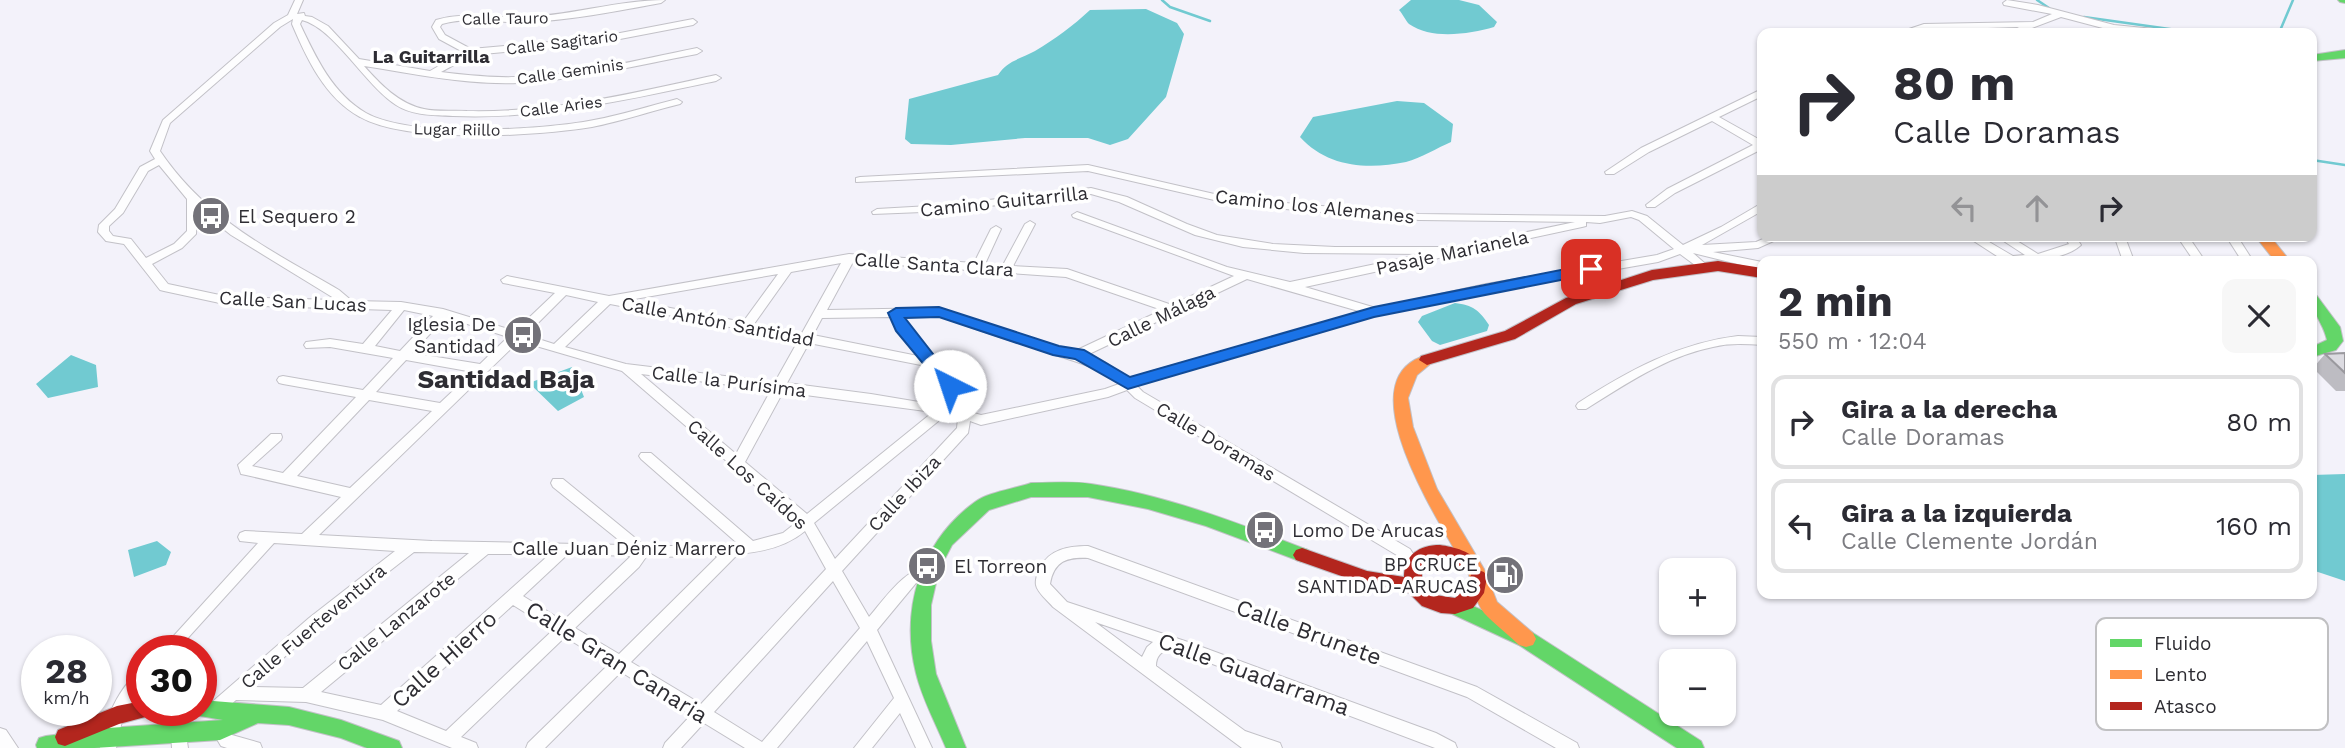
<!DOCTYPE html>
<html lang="es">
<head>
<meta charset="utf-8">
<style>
	body { margin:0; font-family:"Work Sans",sans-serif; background:#f7f7f7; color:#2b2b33; height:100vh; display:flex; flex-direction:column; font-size:26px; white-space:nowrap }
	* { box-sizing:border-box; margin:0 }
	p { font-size:23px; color:#7c7c81 }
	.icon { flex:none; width:38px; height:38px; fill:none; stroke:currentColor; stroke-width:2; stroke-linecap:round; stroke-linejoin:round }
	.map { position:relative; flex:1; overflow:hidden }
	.drawer { position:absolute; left:1757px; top:256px; width:560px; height:343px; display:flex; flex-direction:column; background:#fff; border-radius:14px; box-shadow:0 2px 5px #0004 }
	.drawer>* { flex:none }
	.top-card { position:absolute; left:1757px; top:28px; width:560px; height:214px; border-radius:14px; box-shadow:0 2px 5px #0004; background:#fff; color:#2b2b33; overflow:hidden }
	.buttons { position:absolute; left:1659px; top:558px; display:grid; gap:14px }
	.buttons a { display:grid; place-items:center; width:77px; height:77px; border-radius:14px; background:#fff; box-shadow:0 2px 5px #0004; font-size:35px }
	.speed { position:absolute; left:21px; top:635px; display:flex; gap:14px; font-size:35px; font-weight:700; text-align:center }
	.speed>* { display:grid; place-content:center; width:91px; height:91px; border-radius:50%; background:#fff; box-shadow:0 2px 5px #0004; line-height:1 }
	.speed small { font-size:18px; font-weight:400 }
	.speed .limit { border:10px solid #d22; background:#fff; color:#111 }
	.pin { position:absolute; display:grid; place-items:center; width:60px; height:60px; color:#fff; margin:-30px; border-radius:14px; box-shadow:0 4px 10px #0006 }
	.me { position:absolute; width:77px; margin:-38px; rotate:319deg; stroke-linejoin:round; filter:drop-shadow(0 0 5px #0008) }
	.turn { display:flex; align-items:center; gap:24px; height:147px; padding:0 21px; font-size:32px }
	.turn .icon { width:91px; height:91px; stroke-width:2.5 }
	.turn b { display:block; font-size:49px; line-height:60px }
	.lanes { display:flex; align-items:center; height:66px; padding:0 21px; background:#0003; justify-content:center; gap:35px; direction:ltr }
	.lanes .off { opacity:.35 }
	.round { display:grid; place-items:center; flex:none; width:74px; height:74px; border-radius:14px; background:#f7f7f7 }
	.head { display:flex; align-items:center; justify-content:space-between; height:119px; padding:0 21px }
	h1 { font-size:42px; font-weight:700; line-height:52px }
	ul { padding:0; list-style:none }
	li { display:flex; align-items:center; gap:21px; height:94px; margin:0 14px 10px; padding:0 7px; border:4px solid #e1e1e2; border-radius:14px }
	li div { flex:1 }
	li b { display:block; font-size:26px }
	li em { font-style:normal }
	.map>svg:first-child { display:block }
</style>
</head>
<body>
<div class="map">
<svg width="2345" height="748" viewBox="0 0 2345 748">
	<rect width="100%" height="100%" fill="#f3f2fa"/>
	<path fill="#71cad1" d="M1411 0H1459L1479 5 1497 22 1494 27C1469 34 1432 40 1409 24 1406 21 1402 13 1399 10Z
		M1146 9 1177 23 1184 34 1166 97 1128 139 1110 145 1088 138H1025L951 145 911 144 905 139 909 99 998 75C1007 61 1020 59 1035 51 1055 39 1073 26 1090 10Z
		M1397 101 1424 103 1453 124 1451 142C1437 148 1421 158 1406 162 1367 170 1327 167 1300 137L1313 117Z
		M1455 303C1473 305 1479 310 1489 325L1487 331 1440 345 1432 341 1418 322 1422 316Z
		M71 355 96 365 98 387 48 398 36 384Z
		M572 367 584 397 558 411 529 383Z
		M2345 474V581L2312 570V475Z
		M157 541 171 552 166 565 134 577 128 550Z"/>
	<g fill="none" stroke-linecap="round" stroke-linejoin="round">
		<path stroke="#71cad1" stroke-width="2.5" d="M1162 0 1170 7 1210 21
			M2037 0 2049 8
			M2084 17 2198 33
			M2279 33 2293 0
			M2312 160 2345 165"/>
		<defs>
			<path id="street" d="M295 0H303L297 14 304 13 305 16 312 17 328 26 359 59 430 71 463 52 439 39 432 27 436 20C466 11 496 19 527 17 573 15 619 0 665 0L661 3C617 11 573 20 528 22 499 24 470 16 442 24L440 27 445 35 471 49 594 38 693 19 697 22 693 25 594 44 472 55 441 72C466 75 491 78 516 77 577 76 637 60 697 48L702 51 697 54C638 65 578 80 518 83 467 85 415 74 364 66 380 84 399 104 424 109 438 112 453 110 467 111 551 113 635 93 716 75L721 78 716 81C630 99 542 120 453 116 434 115 413 116 396 105 365 85 334 28 302 20L300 24C316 58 333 94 366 113 410 138 543 130 594 120 622 115 649 106 677 99L682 102 680 104C651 111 622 121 592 127 538 136 407 144 360 117 325 98 307 59 292 24L293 19 280 27 170 123 160 151C206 219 270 250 339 290L352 301 401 302 443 309 515 331 555 293 503 283 501 280 507 276 609 296 849 254 974 263 991 229 996 226 1001 229 985 264 1003 265 1025 224 1030 221 1035 224 1013 266 1067 269 1172 305 1234 276 1073 217 1072 215 1077 212 1227 267 1290 282 1423 254 1304 253 1243 247 1195 235 1119 202 1091 194 947 211 873 214 872 212 877 209 947 205 1091 188 1127 197 1187 224 1217 235 1273 244 1335 247H1455L1575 222 1419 220 1236 205 1088 171 856 182V178L860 177 1088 165 1236 199 1419 214 1605 216 1632 211 1647 216 1683 245 1721 227 1762 203V211L1702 245 1756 242 1770 236H1785L1758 248 1713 252 1762 262V270L1693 253 1709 267 1703 271 1680 254 1658 262 1486 292 1374 316 1153 379 1137 386 1143 392 1410 549 1421 566 1419 570C1409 574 1405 565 1400 557L1135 398 1127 390 1108 397 981 425 970 421 968 433 842 571 869 617C883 601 909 561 934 568L936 572 934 576 916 583 877 630 932 748H916L900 713 872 748H854L894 698 867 641 777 748H745L704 723 681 748H663L665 743 691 715 621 672 545 748H526L528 743 609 664 565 637 461 737 476 743 478 748H452L383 720 306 702 236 700 221 713 216 715 211 713 208 708 211 703 309 618 395 551 274 543 176 651H160L258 543 240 541 238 537 240 533 245 531 302 534 341 497 246 475 241 474 238 465 271 434H281L282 437 281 440 252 466 283 473 356 397 283 384 279 383 277 380 279 377 283 376 363 390 393 358 330 347 306 348 304 345 306 342 330 339 363 344 392 310 229 305 164 291 160 290 124 244 106 241 98 232 99 225 115 209 140 167 155 159 150 151 163 120 274 23 288 15ZM159 165 187 199V231L174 244 146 258 131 239 113 236 109 231V226L123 213 148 171ZM197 208 231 235 337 300 229 297 168 284 152 264 182 248 196 234ZM1631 217 1639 220 1674 249 1657 255 1486 284 1376 308 1305 287 1582 227 1586 226V222L1600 223ZM853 262 1066 277 1162 310 1075 351 1059 348 939 308 827 310ZM841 263 802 333 754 324 791 272ZM778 274 743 322 629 300ZM1247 279 1362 312 1149 372 1129 379 1106 363 1087 355ZM566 295 598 302 554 344 526 335ZM610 304 740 329 745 332 749 331 798 341 775 382 626 364 565 347ZM404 310 433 316 400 351 375 346ZM938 316C973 328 1008 340 1043 351 1074 362 1091 363 1119 384L1105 389 981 415 970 412 954 383 906 326 903 317ZM891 317 897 330 918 356 813 335 822 318ZM445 318 461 322 508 337 480 364 412 353ZM519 341 622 371 797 522 783 533 753 541 651 453H641L639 456 641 459 737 543 689 546H645L563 479H553L551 483 553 487 625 545 432 541 319 535ZM809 343 926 366 945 389 955 408 871 394 787 383ZM406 360 473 372 440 403 376 392ZM641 374 771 390 736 454ZM783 392 933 412 807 514 745 462ZM369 400 432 411 350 488 297 476ZM947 414 958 418 957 428 835 559 814 523ZM805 531 826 569 701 704 631 662 738 554C762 552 786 547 805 531ZM414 552 469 553 303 688 251 687 319 626ZM488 554H550L381 705 321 692ZM568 554 631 556 563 621 523 596ZM718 556 619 654 575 628 639 567 646 557ZM833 581 860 628 762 742 714 712ZM513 605 553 630 446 731 397 711Z
				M2007 0 2038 5 2114 25 2164 30 2168 33 2114 31 2061 17 2019 33H2008L2019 27 1924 30 1910 33H1897L1924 24 2033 22 2052 14 2004 5 2003 3Z
				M1762 89V96L1719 117 1762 141V149L1675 193 1655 207H1647L1646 205 1667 189 1753 145 1712 121 1649 152 1614 174H1606L1605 172 1641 148Z
				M1966 236H1979L2013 256 2025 255 1996 236H2009L2038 254 2069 244 2064 236H2075L2081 245C2063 262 2021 261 1998 261L2000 258Z
				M2111 236 2125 237 2134 261H2123L2116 241Z
				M2177 236H2188L2205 261H2194Z
				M2226 236H2237L2253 261H2242Z
				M1738 336 1762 337V345C1746 344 1730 343 1713 347 1667 356 1626 384 1586 409H1578L1576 406 1578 403C1628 371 1678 343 1738 336Z
				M1088 546 1477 687 1577 743 1579 748H1556L1467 697 1088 558C1067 557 1054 561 1050 584L1067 602 1191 643 1436 733 1455 743 1457 748H1435L1170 648C1161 652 1156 656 1156 666L1245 731 1280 743 1282 748H1242L1053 607C1048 601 1037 592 1036 585 1035 580 1038 572 1040 568 1049 549 1069 546 1088 546ZM1095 622 1153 642 1147 647 1142 657Z
				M142 672V690L122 721 116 748H100C102 727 120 681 142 672Z
				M220 724 226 726 232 735 260 743 262 748H227L221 746 212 731 214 726Z
				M179 727 185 729 188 748H172L171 734 173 729Z
				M0 728 6 730 18 748H0Z"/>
			<path id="fast" d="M2338 0H2345V3L2340 2Z
				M2345 50V58L2312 61V55Z
				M2312 294 2317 296 2340 327 2343 341 2336 350 2312 357V347L2327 340C2323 322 2311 313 2312 294Z
				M1031 483C1050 483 1072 481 1091 484 1166 495 1237 523 1308 550L1311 555 1308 560 1302 562 1206 526 1148 509 1088 497H1031L989 510 952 545 939 570 931 605V641L936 674 966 748H946C936 724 922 698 916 673 900 609 921 541 975 502 989 492 1014 489 1031 483Z
				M1457 599 1533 633 1701 741 1704 748H1677L1519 645 1450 613 1448 607 1450 601Z
				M201 700 289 707 341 720 399 741 402 748H367L341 738 289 725 258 723 220 740 94 748H37L36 745 39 738 46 736 108 728 223 720 194 715 192 710H201Z"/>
			<path id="slow" d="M2255 236H2270L2290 261H2275Z
				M1427 355 1435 360 1417 375 1408 398 1413 427 1437 489 1484 569 1497 602 1533 633 1536 639 1533 645 1526 647 1519 645C1508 634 1494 624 1484 613 1475 602 1474 585 1468 573 1446 531 1341 379 1427 355Z"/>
			<path id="jam" d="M1718 261 1762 268V278L1718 271 1653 280 1576 304 1515 339 1427 365 1419 360 1421 356 1505 331 1566 298 1652 270Z
				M1440 545C1454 547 1472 551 1479 564L1476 569 1470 571 1448 561 1431 560 1422 567V581L1435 595 1455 598 1466 589 1472 572 1478 570 1484 572 1487 577 1484 593 1473 608 1455 614 1441 613 1422 606 1409 593 1367 585 1296 560 1293 555 1296 550 1302 548 1367 571 1404 577C1404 555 1419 545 1440 545Z
				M142 701V710H152L149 716 119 724 65 746 58 744 55 737 58 730 117 706Z"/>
		</defs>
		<use href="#street" stroke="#c2c1c7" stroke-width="2"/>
		<use href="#fast" stroke="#c2c1c7" stroke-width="2"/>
		<use href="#slow" stroke="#c2c1c7" stroke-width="2"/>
		<use href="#jam" stroke="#c2c1c7" stroke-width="2"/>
		<use href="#street" fill="#fdfdfe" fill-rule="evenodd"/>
		<use href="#fast" fill="#63d668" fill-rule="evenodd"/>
		<use href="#slow" fill="#ff974d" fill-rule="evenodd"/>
		<use href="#jam" fill="#b3261e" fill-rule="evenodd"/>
	</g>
	<path fill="#bdbcc2" d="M2345 353V391H2336L2313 368 2325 354Z"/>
	<path fill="#dcdbe1" stroke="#9a999e" stroke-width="2" d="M2345 353V373L2325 354Z"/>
	<path fill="#1a73e8" stroke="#114b97" stroke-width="2" d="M1591 264 1599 269 1596 273 1374 317 1128 389 1075 359 1053 355 939 317 905 318 958 386 950 392 945 390 896 331 888 313 896 308 939 307 1059 346 1084 350 1130 377 1374 307Z"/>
	<defs>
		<symbol id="bus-disc" viewBox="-11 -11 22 22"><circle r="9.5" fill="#737279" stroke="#fff"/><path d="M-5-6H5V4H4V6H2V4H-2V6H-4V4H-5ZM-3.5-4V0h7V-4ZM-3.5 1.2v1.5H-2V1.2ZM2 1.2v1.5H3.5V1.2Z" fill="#fff"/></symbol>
		<symbol id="fuel-disc" viewBox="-11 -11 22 22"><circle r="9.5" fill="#737279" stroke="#fff"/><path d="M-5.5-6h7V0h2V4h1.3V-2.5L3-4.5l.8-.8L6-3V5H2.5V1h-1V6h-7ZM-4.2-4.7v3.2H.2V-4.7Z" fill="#fff"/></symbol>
	</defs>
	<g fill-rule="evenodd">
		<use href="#bus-disc" x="189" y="194" width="44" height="44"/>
		<use href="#bus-disc" x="501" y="313" width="44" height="44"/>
		<use href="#bus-disc" x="1243" y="508" width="44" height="44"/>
		<use href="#bus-disc" x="905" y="544" width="44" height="44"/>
		<use href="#fuel-disc" x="1483" y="553" width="44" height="44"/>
	</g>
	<g text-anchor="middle" stroke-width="7" stroke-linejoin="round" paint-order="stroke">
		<g font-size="16" fill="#2e2d33" stroke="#fff">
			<text transform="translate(505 18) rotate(-1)" y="6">Calle Tauro</text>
			<text transform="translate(562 42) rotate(-7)" y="6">Calle Sagitario</text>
			<text transform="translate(570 71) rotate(-8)" y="6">Calle Geminis</text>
			<text transform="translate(561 106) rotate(-7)" y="6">Calle Aries</text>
			<text transform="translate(457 129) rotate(1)" y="6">Lugar Riillo</text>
		</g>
		<g font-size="18" font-weight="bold" fill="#2e2d33" stroke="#fff">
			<text x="431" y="63">La Guitarrilla</text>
		</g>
		<g font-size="19" fill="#2e2d33" stroke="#fff">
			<text transform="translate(1004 201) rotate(-6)" y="7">Camino Guitarrilla</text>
			<text transform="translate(1315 206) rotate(6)" y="7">Camino los Alemanes</text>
			<text transform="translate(1452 252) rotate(-12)" y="7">Pasaje Marianela</text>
			<text transform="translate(934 264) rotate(4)" y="7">Calle Santa Clara</text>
			<text transform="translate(293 301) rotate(3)" y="7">Calle San Lucas</text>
			<text transform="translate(1161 316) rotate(-26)" y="7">Calle Málaga</text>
			<text transform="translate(718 321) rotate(11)" y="7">Calle Antón Santidad</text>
			<text transform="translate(729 381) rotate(7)" y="7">Calle la Purísima</text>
			<text transform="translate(1216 441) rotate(31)" y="7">Calle Doramas</text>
			<text transform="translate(748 474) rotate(42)" y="7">Calle Los Caídos</text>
			<text transform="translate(904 493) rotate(-47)" y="7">Calle Ibiza</text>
			<text x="629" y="555">Calle Juan Déniz Marrero</text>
			<text transform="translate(396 621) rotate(-39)" y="7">Calle Lanzarote</text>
			<text transform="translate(313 626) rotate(-40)" y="7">Calle Fuerteventura</text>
		</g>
		<g font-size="19" fill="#2e2d33" stroke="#fff" text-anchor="start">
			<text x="238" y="223">El Sequero 2</text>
			<text x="496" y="331" text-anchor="end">Iglesia De<tspan x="496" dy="22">Santidad</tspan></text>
			<text x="1292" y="537">Lomo De Arucas</text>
			<text x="1478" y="571" text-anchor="end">BP CRUCE<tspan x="1478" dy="22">SANTIDAD-ARUCAS</tspan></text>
			<text x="954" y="573">El Torreon</text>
		</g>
		<g font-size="23" fill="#2e2d33" stroke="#fff">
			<text transform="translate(1309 632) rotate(20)" y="8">Calle Brunete</text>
			<text transform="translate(444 659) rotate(-42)" y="8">Calle Hierro</text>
			<text transform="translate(617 662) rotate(32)" y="8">Calle Gran Canaria</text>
			<text transform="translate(1254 674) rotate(20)" y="8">Calle Guadarrama</text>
		</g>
		<g font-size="26" font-weight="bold" fill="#2e2d33" stroke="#fff">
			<text x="506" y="388">Santidad Baja</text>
		</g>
	</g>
	<rect x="2096" y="618" width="232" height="112" rx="10" fill="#fff" stroke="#c0c0c2" stroke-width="2"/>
	<rect x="2110" y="639" width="32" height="8" fill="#63d668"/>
	<rect x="2110" y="670" width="32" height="9" fill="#ff974d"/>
	<rect x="2110" y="702" width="32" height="8" fill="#b3261e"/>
	<g font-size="19" fill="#2e2d33">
		<text x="2154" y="650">Fluido</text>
		<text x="2154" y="681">Lento</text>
		<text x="2154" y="713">Atasco</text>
	</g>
</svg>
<div class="buttons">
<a>+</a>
<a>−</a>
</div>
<div class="speed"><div>28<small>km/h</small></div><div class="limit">30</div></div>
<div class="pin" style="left:1591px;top:269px;background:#d93025"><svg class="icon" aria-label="arrive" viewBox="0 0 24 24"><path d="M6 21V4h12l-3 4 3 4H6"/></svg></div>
<svg class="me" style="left:950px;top:386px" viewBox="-20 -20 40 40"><circle r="19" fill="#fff"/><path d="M0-13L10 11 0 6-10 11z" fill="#1a73e8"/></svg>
<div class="top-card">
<div class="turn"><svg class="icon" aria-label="right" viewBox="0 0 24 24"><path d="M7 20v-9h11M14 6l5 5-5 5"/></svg><div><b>80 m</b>Calle Doramas</div></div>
<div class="lanes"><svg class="icon off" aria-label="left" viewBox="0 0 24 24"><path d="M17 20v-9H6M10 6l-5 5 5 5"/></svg><svg class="icon off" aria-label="ahead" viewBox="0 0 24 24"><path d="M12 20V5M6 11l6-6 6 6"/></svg><svg class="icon" aria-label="right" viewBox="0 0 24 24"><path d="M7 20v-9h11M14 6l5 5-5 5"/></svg></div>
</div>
<section class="drawer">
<div class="head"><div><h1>2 min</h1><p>550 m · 12:04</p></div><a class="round"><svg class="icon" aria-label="close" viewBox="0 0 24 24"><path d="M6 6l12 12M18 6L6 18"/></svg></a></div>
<ul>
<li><svg class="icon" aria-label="right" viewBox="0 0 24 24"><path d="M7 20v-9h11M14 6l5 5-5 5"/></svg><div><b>Gira a la derecha</b><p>Calle Doramas</p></div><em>80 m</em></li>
<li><svg class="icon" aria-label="left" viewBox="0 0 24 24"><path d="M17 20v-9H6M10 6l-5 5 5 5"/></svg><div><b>Gira a la izquierda</b><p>Calle Clemente Jordán</p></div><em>160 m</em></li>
</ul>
</section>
</div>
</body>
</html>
